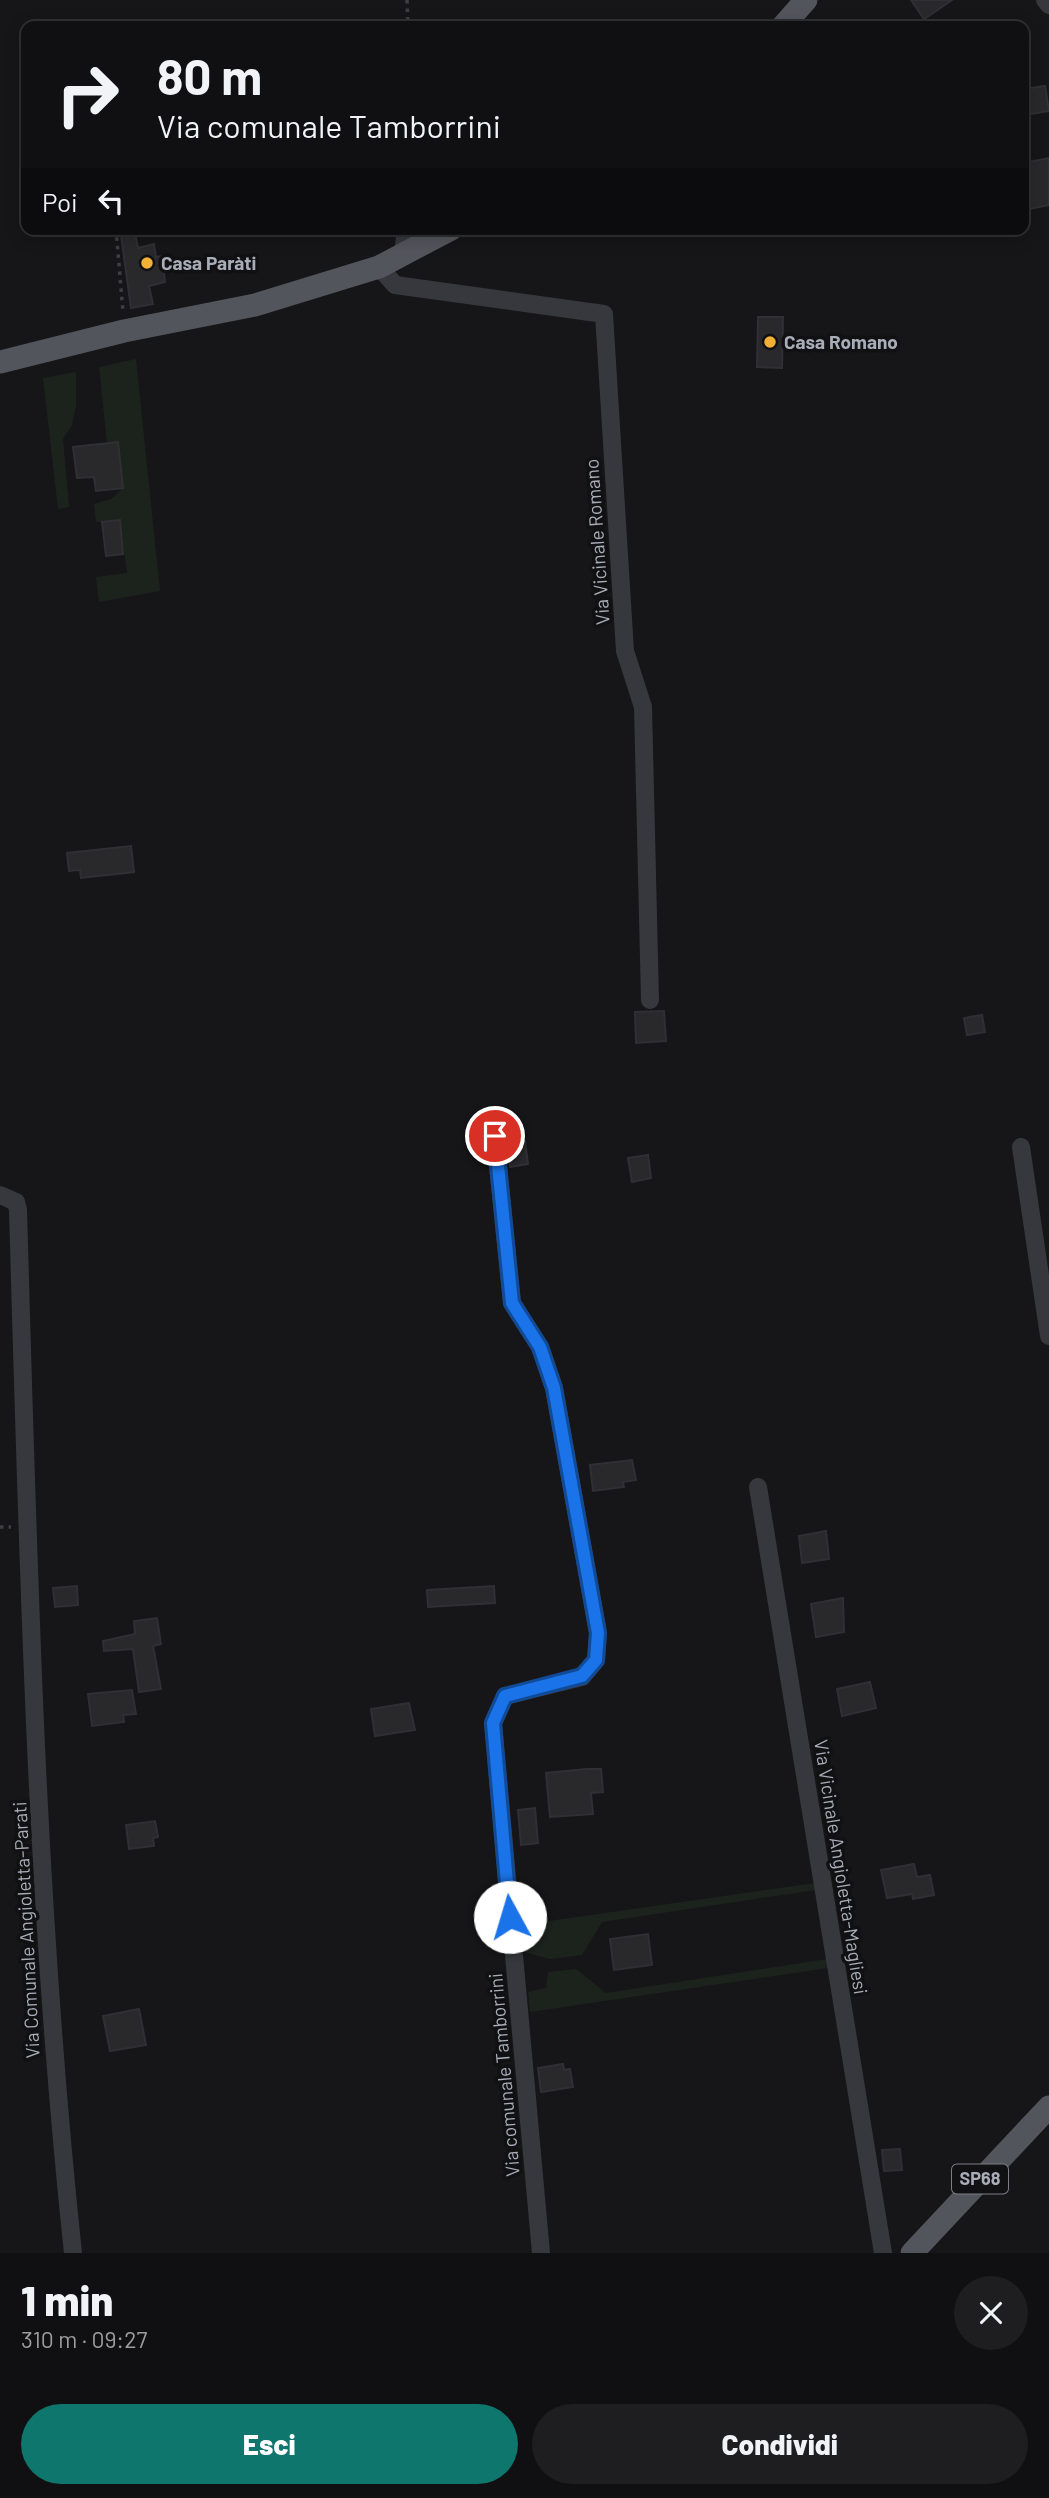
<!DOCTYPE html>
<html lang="it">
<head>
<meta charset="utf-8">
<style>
	body { margin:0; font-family:Barlow,sans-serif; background:#1e1e20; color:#f1f3f6; height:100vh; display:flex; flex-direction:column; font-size:26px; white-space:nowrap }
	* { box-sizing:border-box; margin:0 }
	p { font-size:23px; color:#9c9d9f }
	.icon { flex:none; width:38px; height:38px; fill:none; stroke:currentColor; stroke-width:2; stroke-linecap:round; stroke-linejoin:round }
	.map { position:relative; height:2253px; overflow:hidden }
	.details { display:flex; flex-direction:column; background:#101012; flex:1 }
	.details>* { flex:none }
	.top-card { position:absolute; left:21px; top:21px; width:1008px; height:214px; border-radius:14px; box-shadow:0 4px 18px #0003,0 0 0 2px #303032; background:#101012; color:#f1f3f6; overflow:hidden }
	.pin { position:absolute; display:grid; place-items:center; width:60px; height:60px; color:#fff; margin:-30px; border:4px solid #fff; border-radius:50%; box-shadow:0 2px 7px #0007 }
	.me { position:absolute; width:77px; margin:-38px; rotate:354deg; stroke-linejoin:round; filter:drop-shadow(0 0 5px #0008) }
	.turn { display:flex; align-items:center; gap:24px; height:147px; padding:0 21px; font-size:32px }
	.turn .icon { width:91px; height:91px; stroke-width:2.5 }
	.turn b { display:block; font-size:49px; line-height:60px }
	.then { display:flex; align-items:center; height:66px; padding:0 21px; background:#0003; gap:14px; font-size:26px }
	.round { display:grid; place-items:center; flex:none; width:74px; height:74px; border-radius:37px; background:#1e1e20 }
	.head { display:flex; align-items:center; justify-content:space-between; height:119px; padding:0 21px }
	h1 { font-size:42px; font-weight:800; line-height:52px }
	.primary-button { display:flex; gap:14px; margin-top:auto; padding:14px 21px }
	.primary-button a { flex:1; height:80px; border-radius:42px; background:#0f766e; color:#fff; font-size:28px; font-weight:800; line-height:80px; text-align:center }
	.primary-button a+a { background:#1e1e20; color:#f1f3f6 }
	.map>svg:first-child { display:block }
</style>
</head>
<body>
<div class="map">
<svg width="1049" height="2253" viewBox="0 0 1049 2253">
	<rect width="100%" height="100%" fill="#161618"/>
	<path fill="#1c231d" d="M136 359 160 591 99 602 96 577 127 573 120 521 96 522 94 504 111 499 123 488 118 442 107 443 99 367Z
		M76 372V405L72 425 63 439 69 507 58 509 43 378Z
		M815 1883 816 1890 602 1922 582 1955 550 1959 524 1952 521 1925Z
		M827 1959 828 1968 530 2012 528 1992 546 1988 548 1972 576 1969 606 1993Z"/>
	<path fill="#29292c" stroke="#303034" stroke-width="2" d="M911 0H952L924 19Z
		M1045 86 1049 111 1024 115V89Z
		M1049 158V205L1024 210V163Z
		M135 233 138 248 154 244 156 257 162 256 165 282 149 286 153 304 131 308 121 235Z
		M758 317H783L782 368 757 367Z
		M118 442 123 488 96 491 94 477 77 478 73 447Z
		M120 520 123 554 106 556 102 522Z
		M131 846 134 872 81 878 80 870 69 871 67 853Z
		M664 1011 666 1041 636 1043 635 1012Z
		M982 1015 985 1032 967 1035 964 1018Z
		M525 1141 528 1164 510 1167 507 1144Z
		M648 1155 651 1178 632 1182 628 1158Z
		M632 1460 636 1480 623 1482 624 1487 593 1491 590 1465Z
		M826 1531 829 1559 802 1563 799 1536Z
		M77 1586 78 1605 55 1607 53 1588Z
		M494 1586 495 1603 428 1607 427 1590Z
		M843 1598 844 1632 816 1637 811 1604Z
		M157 1618 161 1644 153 1646 161 1689 139 1692 133 1649 104 1651 103 1641 135 1634 134 1621Z
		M870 1682 876 1708 842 1716 837 1689Z
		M132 1690 136 1714 123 1715 124 1722 92 1726 88 1694Z
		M409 1703 415 1730 375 1736 371 1709Z
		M587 1769H601L603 1792 591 1793 593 1814 550 1817 546 1773Z
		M535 1808 538 1843 521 1845 518 1810Z
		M155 1821 158 1837 153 1838 154 1846 129 1849 126 1825Z
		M914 1864 917 1877 930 1875 934 1895 913 1899 912 1894 887 1898 881 1870Z
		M648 1934 652 1965 614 1970 610 1939Z
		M139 2009 146 2045 110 2051 103 2016Z
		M563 2064 564 2070 570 2069 573 2087 541 2092 538 2068Z
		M900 2149 902 2170 884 2171 882 2150Z"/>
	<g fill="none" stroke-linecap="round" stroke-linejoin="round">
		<path stroke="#3d3f44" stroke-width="3.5" stroke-dasharray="3.5 5" stroke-linecap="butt" d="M407 0 408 26
			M116 229 123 312
			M0 1527H11"/>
		<path stroke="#37383d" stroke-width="18" d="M1045 0 1049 5
			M403 254 406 229
			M379 267 395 285 604 314 625 651 643 707 650 1000
			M495 1136 512 1303 540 1347 554 1388 598 1633 596 1660 582 1677 505 1696 493 1723 541 2253
			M1021 1147 1049 1336
			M0 1195 16 1202 18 1210C28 1558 36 1907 73 2253
			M758 1487 883 2253"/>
		<path stroke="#53555c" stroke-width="23" d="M783 26 806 0
			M0 362 124 331 255 305 379 267 451 229
			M912 2253 1049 2107"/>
	</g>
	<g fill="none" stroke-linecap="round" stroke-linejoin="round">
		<defs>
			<path id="route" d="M495 1136 512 1303 540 1347 554 1388 598 1633 596 1660 582 1676 505 1696 493 1723 510 1917"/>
		</defs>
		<use href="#route" stroke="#114b97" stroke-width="18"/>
		<use href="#route" stroke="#1a73e8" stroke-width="12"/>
	</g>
	<g fill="#f2b134" stroke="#111113" stroke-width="2.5">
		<circle cx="147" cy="263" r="7"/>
		<circle cx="770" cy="342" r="7"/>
	</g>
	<g text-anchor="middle" stroke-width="7" stroke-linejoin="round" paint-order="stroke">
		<rect fill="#111113" stroke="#7b7e86" stroke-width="2" x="952" y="2164.5" width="56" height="29" rx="5"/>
		<g font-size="18" font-weight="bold" fill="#a8adb8">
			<text x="980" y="2185">SP68</text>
		</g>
		<g font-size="19" font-weight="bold" fill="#a8adb8" stroke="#111113" text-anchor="start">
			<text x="161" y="270">Casa Paràti</text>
			<text x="784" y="349">Casa Romano</text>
		</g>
		<g font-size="19" fill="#a8adb8" stroke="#111113">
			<text transform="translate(597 542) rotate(-94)" y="7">Via Vicinale Romano</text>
			<text transform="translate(841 1867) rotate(81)" y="7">Via Vicinale Angioletta-Magliesi</text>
			<text transform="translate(26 1930) rotate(-93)" y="7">Via Comunale Angioletta-Parati</text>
			<text transform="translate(504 2075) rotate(-95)" y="7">Via comunale Tamborrini</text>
		</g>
	</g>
</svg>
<div class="pin" style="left:495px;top:1136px;background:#d93025"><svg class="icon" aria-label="arrive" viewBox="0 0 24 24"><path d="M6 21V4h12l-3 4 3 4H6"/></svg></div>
<svg class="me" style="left:510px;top:1917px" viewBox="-20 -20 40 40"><circle r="19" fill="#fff"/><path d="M0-13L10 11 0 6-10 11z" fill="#1a73e8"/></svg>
<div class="top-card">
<div class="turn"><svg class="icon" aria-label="right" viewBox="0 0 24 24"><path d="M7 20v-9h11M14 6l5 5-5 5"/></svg><div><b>80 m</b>Via comunale Tamborrini</div></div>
<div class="then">Poi<svg class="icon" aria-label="left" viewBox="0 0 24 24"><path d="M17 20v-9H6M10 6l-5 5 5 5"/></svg></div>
</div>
</div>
<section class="details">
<div class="head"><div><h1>1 min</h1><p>310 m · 09:27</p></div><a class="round"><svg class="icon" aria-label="close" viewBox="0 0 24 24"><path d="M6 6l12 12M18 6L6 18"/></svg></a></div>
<div class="primary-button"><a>Esci</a><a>Condividi</a></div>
</section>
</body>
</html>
